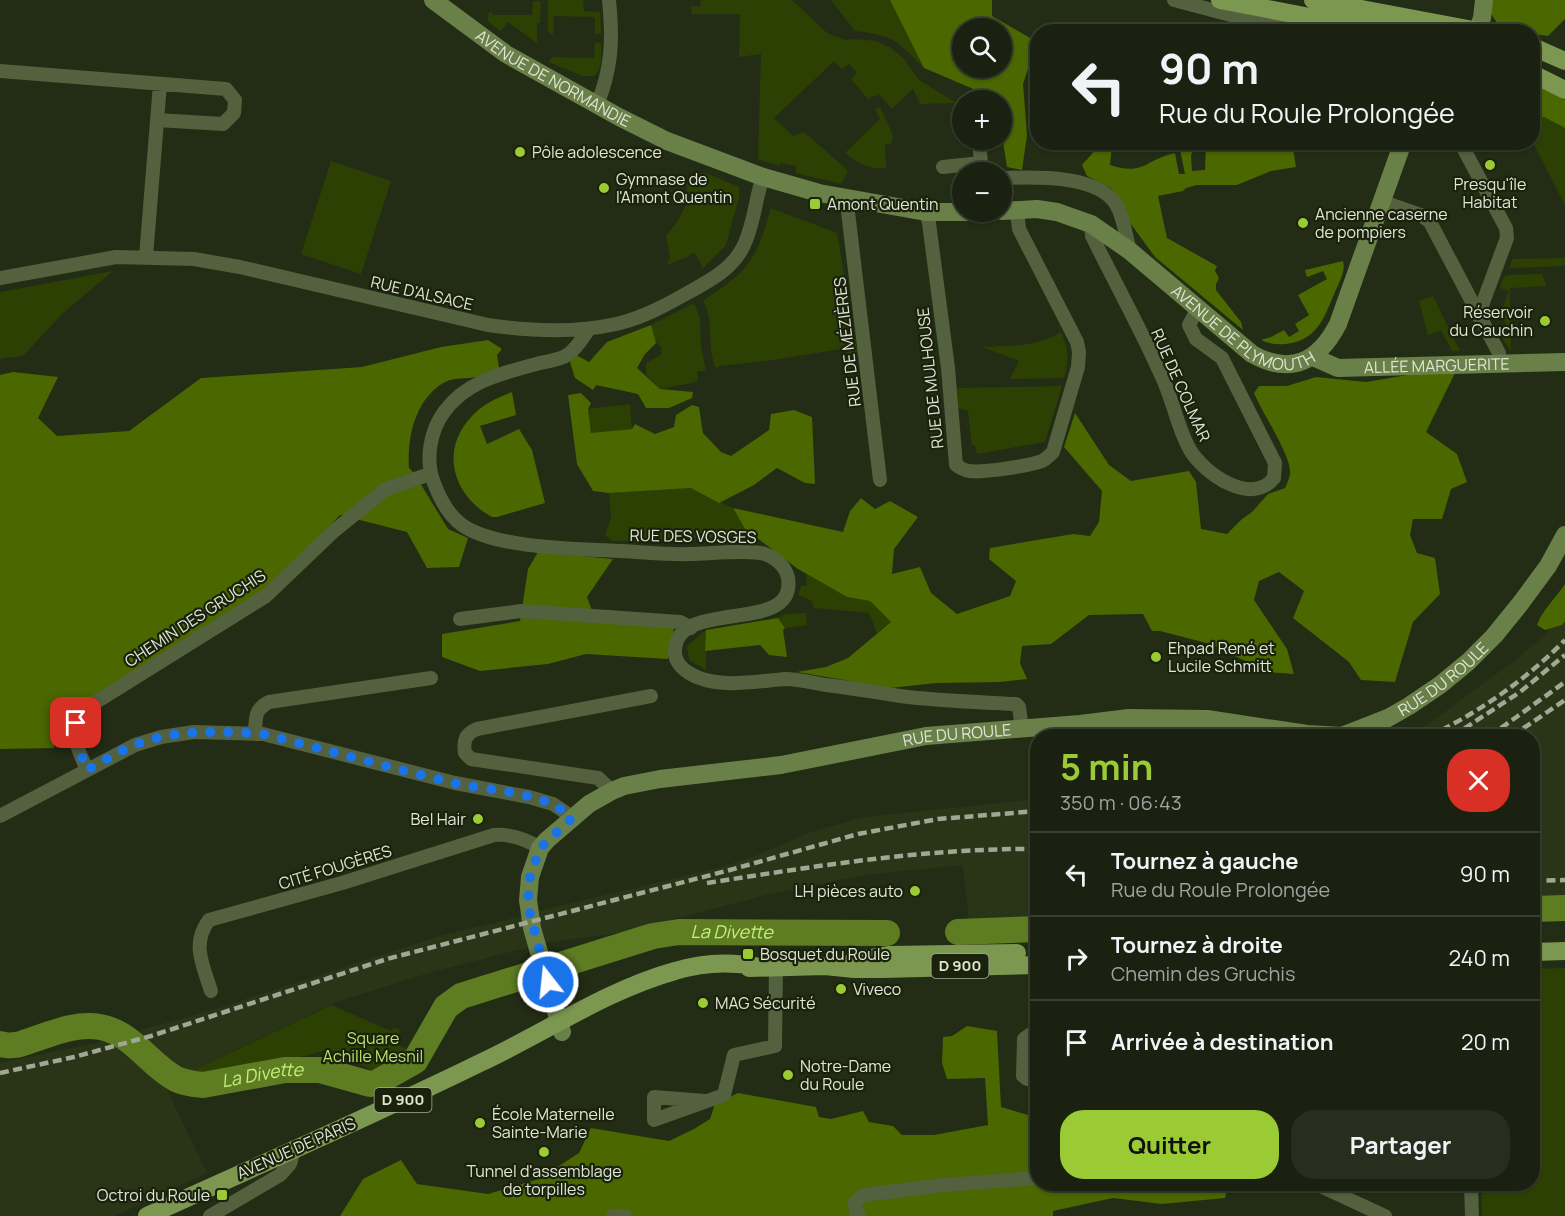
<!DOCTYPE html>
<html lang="fr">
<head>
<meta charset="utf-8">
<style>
	body { margin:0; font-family:Manrope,sans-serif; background:#272e1e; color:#f1f3f6; height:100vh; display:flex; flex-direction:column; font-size:22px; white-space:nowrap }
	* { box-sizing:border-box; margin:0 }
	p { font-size:20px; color:#9fa39f }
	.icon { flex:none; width:33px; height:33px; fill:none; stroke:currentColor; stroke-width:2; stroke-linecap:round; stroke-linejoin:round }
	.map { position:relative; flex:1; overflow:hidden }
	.panel { position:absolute; left:1030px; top:729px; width:510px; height:462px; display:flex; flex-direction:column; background:#1a2110; border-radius:24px; box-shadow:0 2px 4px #0004,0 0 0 2px #383e30 }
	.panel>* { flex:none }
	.guide { position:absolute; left:1030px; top:24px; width:510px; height:126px; border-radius:24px; box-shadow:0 2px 4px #0004,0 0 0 2px #383e30; background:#1a2110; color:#f1f3f6; overflow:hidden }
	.buttons { position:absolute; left:952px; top:18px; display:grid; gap:12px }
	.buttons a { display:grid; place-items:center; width:60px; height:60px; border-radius:50%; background:#1a2110; box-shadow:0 2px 4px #0004,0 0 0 2px #383e30; font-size:30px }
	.pin { position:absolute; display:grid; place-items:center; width:51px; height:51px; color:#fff; margin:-26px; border-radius:12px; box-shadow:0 3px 9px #0006 }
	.me { position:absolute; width:66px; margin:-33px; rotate:344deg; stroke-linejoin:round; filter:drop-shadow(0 0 4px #0008) }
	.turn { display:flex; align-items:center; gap:21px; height:126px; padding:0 30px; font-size:27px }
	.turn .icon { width:78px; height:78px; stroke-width:2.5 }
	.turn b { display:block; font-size:42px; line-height:51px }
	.round { display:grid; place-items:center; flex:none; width:63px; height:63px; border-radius:24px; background:#272e1e }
	.overview { display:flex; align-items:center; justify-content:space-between; height:102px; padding:0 30px }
	h1 { font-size:36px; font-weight:700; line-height:45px; color:#9acb34 }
	.primary-button { display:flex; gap:12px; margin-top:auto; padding:12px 30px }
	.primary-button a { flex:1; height:69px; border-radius:24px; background:#9acb34; color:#111; font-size:24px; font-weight:700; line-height:69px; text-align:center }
	.primary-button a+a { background:#272e1e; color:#f1f3f6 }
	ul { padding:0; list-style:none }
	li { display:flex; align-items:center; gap:18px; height:84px; padding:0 30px; border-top:2px solid #383e30 }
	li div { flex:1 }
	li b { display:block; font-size:22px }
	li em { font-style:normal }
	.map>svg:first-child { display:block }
</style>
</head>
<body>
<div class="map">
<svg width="1565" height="1216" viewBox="0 0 1565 1216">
	<rect width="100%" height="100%" fill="#232c15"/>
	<path fill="#2a3517" d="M1565 613V896L1533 897V736H1412L1511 663 1537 642Z
		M1038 799V919L969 922 963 865 865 875 766 895 624 932 545 943 538 911 722 867 755 856 811 832 864 817Z
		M522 916 530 947 432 972 333 1003 197 1069 167 1090 207 1173 115 1216H0V1063L94 1043 212 1010 443 935Z"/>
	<path fill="#2d4004" d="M548 0H583L584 11 600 12 601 34H595V17L554 16 553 34H551L548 31Z
		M701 0H792L827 33 845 40 855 39 876 41 891 48 904 59 919 80 956 103 920 104 913 89 892 109 880 95 870 97 869 100 851 79 857 73 849 64 842 69 834 61 774 118 793 136 804 132 844 167 848 172 841 184 796 173V166L780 163V166L758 159 761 54 739 57 740 14H692L691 6 700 7Z
		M831 0H890L924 68C898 41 893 35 855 31Z
		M533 1H539L541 3 540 23H537V43L508 22 501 31 488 22V14L492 11V15H532Z
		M595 42 601 43C601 54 603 69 594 76H582L549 62 552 57 594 58Z
		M880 107 890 128 893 137 891 144 885 145 886 168C870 170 857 163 845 153L880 119 875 110Z
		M1544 117 1565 128V205L1533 143V120Z
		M331 161 391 181 361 274 301 254Z
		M706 173 739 187V197L726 245 703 268 696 254 692 253 687 257 667 265 670 257 666 236 677 222 687 203V178L692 174Z
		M771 208 837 233 858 356 848 360 847 348 780 359 721 366 716 368C706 346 715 321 703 301 717 290 736 280 747 265 760 249 765 227 771 208Z
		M1565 258V266L1510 268 1512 259Z
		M113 271 63 313 23 356 0 359V292Z
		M1542 274 1547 286 1510 288 1511 352 1502 337 1511 333 1501 314 1492 319 1493 309 1501 312 1509 291 1500 288 1504 277 1508 275Z
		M1433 296 1460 351H1452L1441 330 1428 335 1419 301Z
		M694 303 700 318 701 346 706 371H697L698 380 692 383 660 389 646 375V363L662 354 661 347 655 341 651 325Z
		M1061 332C1069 350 1069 359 1064 378L1010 379 1019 361 982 347C1009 346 1038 347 1061 332Z
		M1062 386 1045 442 977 454 975 445H972L968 411 958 408 957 388Z
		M630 404 632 429 591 434 588 409Z
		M691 488 733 508 745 529 733 537 612 541 605 534 611 518 609 493Z
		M806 574 847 597 870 601 891 622 877 633 869 613 814 608 812 601 798 595 801 586H807Z
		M806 613 807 625 785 628 778 618 785 614Z
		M706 630V670L689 660 687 646Z
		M1565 968V1216H1482L1481 1184H1533V969Z
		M331 1005 391 1031 394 1027 400 1030 395 1044 407 1049C399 1062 389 1070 373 1071L335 1051 328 1050 207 1080 187 1077 197 1069Z"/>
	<path fill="#4a6700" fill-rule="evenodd" d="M890 0H992V16L1037 42 1023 84 1027 135 1022 170 1007 167 1002 135V100H988L978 91 924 68ZM1002 28V68H963V28Z
		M1490 0H1565V19L1548 36 1533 34V32L1502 30 1491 14Z
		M1533 82 1565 100V128L1544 117 1533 120Z
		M1189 143 1196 145 1191 155 1192 171 1205 170 1206 143H1292L1296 167 1271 171 1237 185H1197L1186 188 1183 191 1158 196 1167 238 1217 266 1215 271 1219 278 1216 284V290L1241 322 1243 330 1155 257 1125 216 1111 188 1087 176 1082 165 1098 147 1112 144 1110 165C1145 176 1144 160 1175 153L1179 174H1185L1180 150Z
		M1343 261C1346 271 1339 282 1335 292 1325 315 1319 337 1292 343 1280 345 1272 345 1261 340L1271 337 1284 330 1289 337 1299 331 1295 324 1309 315 1298 295 1327 279 1323 271 1307 277 1305 270Z
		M651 325 656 343 645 354 637 368 660 389 693 392 692 398 669 408H646L638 394 596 385 593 390 575 378 570 362 576 355 589 362 607 342Z
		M488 340 502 349 497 355 499 368C492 371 485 374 477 377 468 379 454 377 445 382 415 399 407 437 409 468L414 473 448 529 468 538 459 567 427 568 407 532 340 515 277 582 229 619 56 718 54 748 0 749V375L13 372 58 377 38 418 57 436 129 431 201 378 362 367 441 347Z
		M1426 372 1455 373 1426 432 1457 454 1467 482 1451 489 1442 519H1413L1410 535 1417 553 1435 558 1440 594 1413 622 1395 682 1361 680 1349 662 1293 618 1304 591 1279 572 1259 581 1254 600 1287 649 1294 674 1268 672 1210 644 1160 631H1152L1143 614 1089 615 1051 644 1022 646 1020 663 1027 679 1000 682 936 683 881 689 850 681 797 672 826 667 848 658 891 622 870 601 847 597 798 569 745 529 733 508 843 532 850 511 861 498 875 509 890 501 918 517 894 549 892 574 920 567 931 593 957 614 1010 596 1016 581 989 559 990 548 1073 534 1090 536 1099 522 1102 491 1064 447 1075 413 1109 465 1131 481 1189 471 1196 482 1201 529 1227 534 1242 519 1252 512 1268 494 1285 488C1287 484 1289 479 1290 474 1292 456 1262 413 1254 393L1259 386H1287L1316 377 1366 382Z
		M512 392 516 415 480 426 487 444 519 429 532 450 545 503 497 517H492C453 496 439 450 472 416 483 404 497 398 512 392Z
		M581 393 591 403 588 409 591 433 632 429 635 424 655 434 674 427 676 415 692 405 699 407 703 433 721 452 731 456 769 430 771 414 794 410 812 417 815 484 805 483 777 468 754 485 719 503 691 488 609 493 593 491 577 464 568 395Z
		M538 552 613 559 587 597 596 621 674 628 668 659 586 654 548 664 480 671 442 657V634L520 621 528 569Z
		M1565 584V621L1562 625 1545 630 1537 625C1541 612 1557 596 1565 584Z
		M778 618 785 628 783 630 787 657 769 655 760 645 705 651 706 630Z
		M967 1026 997 1031 1001 1107 1038 1118V1184H1228L1225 1198 1162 1204 1113 1198 1053 1211V1216H340L363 1179 401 1160 417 1184 488 1194 539 1179 579 1153 591 1128 669 1141 694 1129 710 1119 715 1104 738 1093 816 1107 819 1117 831 1119 863 1111 869 1122 893 1126 902 1135H934L988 1125 985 1078 947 1079 942 1063 943 1037 952 1036Z"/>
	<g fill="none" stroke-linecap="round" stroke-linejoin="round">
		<g stroke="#5e7d23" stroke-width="26">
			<path d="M1533 909 1565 908"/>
			<path d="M958 932 1038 929"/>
			<path id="s1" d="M0 1044C4 1045 10 1046 14 1045 20 1045 26 1042 32 1040 53 1033 76 1023 100 1027 133 1033 148 1064 176 1079 184 1083 194 1084 203 1085L285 1070H320L370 1084 376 1083 415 1061 446 1007 461 996 653 936 679 932 887 933"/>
		</g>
		<path stroke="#53613f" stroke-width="14" d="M1174 0 1246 19 1330 32
			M0 71 226 89 235 100 234 113 223 124 157 120
			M597 105C612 68 613 40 609 0
			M979 140 981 163 986 172
			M1460 142 1506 228 1507 238 1478 316
			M943 167 981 163
			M1002 178C1033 177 1100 174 1117 206 1124 219 1126 237 1130 251
			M851 200 848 212 880 480
			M1381 201 1421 215 1430 222 1499 353V364
			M926 212 929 223 948 368 956 465C960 468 964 470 969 471 982 473 1029 466 1042 461 1046 459 1050 455 1053 452L1078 367 1079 352 1077 342 1019 229 1018 220 1014 210
			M1091 224 1092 236C1115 283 1141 329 1162 377 1173 400 1177 427 1190 450 1204 473 1251 507 1274 478L1275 463 1222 358 1196 339 1189 325 1198 308
			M146 257 160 84
			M0 278 116 257 194 259 240 267 488 325C529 331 576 333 616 324 643 318 668 304 691 291 711 280 733 268 743 247 754 226 755 199 763 177
			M589 329C583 337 576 350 567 355 560 360 548 361 540 363 504 373 467 380 444 412 430 431 425 460 434 483 440 499 448 515 462 525 496 549 580 549 621 551 644 552 667 555 690 554 709 554 749 549 765 554 776 558 786 567 788 578 797 636 677 597 675 650 674 660 681 668 689 673 716 690 756 681 786 679 799 679 813 683 826 685 851 688 875 692 900 696 938 701 977 702 1016 704L1019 707 1022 729
			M460 619 521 611 680 622 691 628
			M255 734C256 717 254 710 269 702L431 678
			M87 770C73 738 67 727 96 702L266 596 334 531 386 489 430 474
			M612 791 598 778 471 759 465 753C463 741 465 734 477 729L651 696
			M0 816 135 745 161 737 194 732 263 734 455 783 529 797 553 804 572 817
			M211 991C203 965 191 944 209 920L342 883 494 835C510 834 526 839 540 848
			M1038 1034H1031L1024 1039 1023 1076 1027 1079H1038
			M705 1101 654 1097V1120L724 1095 734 1055 775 1046 776 966
			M1316 1184 1385 1216
			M1471 1184 1472 1216
			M210 1216 280 1175 290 1164 294 1149
			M613 1216H625
			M859 1216 856 1213 855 1202 864 1195 943 1185 1038 1178"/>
		<g stroke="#6a8049" stroke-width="18">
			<path id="s2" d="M433 0 506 54 619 117 667 141 763 177 819 193 926 212H979"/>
			<path d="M1477 32 1482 18 1484 0"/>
			<path id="s3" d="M1002 211 1037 209 1057 212 1091 224 1130 251 1252 354C1291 376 1319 361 1338 324L1403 142"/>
			<path id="s4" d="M1313 357 1338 368 1565 362"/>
			<path id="s5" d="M562 1032 532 928 528 900 530 877 540 848 547 840 589 804 612 791 624 786 660 779 781 765 926 736 1080 724 1129 718 1207 719 1307 734 1342 736 1388 718 1409 706 1440 685 1468 662 1494 636 1520 604 1548 566 1565 535"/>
		</g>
		<path stroke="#7c9850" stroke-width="18" d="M1220 0 1388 32
			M1313 0 1484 32
			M1533 47 1565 61
			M1533 74 1565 90
			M1533 952 1565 951
			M853 961 890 955 1017 953
			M749 968 825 966 854 969H883L1038 965
			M147 1216C259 1165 372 1116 482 1062 546 1032 607 990 675 971 704 962 730 961 760 967"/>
		<path stroke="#a0a795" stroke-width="4.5" stroke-dasharray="9 4.5" stroke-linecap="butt" d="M1430 736C1479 712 1526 680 1565 640
			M1453 736 1520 692 1565 655
			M1490 736 1565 682
			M1512 736 1565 700
			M1533 881 1565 880
			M707 883C817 866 926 848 1038 849
			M0 1073 74 1057 151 1036 387 959 730 870 858 834 938 819 1038 811"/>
	</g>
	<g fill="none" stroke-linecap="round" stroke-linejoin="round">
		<path stroke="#1a73e8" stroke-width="10" stroke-dasharray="0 18" d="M76 723V742L87 770C103 762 120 750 137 744 178 729 220 731 263 734 327 750 390 768 454 783 493 792 542 790 572 818L540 848 530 877 528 900 530 914 548 982"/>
	</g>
	<g fill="#9acb34" stroke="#1a220c" stroke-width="2">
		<circle cx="520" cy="152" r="6"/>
		<circle cx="1490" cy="165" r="6"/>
		<circle cx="604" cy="188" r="6"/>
		<rect x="809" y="198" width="12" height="12" rx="3"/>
		<circle cx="1303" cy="223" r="6"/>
		<circle cx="1545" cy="321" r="6"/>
		<circle cx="1156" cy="657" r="6"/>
		<circle cx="478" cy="819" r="6"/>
		<circle cx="915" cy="891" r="6"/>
		<rect x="742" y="948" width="12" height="12" rx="3"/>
		<circle cx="841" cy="989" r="6"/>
		<circle cx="703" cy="1003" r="6"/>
		<circle cx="788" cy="1075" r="6"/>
		<circle cx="480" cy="1123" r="6"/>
		<circle cx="544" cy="1152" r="6"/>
		<rect x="216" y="1189" width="12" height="12" rx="3"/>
	</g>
	<g text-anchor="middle" stroke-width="4.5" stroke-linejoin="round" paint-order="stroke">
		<g fill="#1a220c" stroke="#a5ab9a" stroke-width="1.5">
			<rect x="931.5" y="954" width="57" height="24" rx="4.5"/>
			<rect x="374.5" y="1088" width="57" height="24" rx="4.5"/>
		</g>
		<g font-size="15" font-weight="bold" fill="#e0e6d7">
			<text x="960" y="971">D 900</text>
			<text x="403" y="1105">D 900</text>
		</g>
		<g font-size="16" fill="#e0e6d7" stroke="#1a220c">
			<text dy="6" stroke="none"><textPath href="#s2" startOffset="144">AVENUE DE NORMANDIE</textPath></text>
			<text transform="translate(422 293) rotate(13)" y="6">RUE D'ALSACE</text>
			<text dy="6" stroke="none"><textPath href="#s3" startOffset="280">AVENUE DE PLYMOUTH</textPath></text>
			<text transform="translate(847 342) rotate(-97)" y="6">RUE DE MÉZIÈRES</text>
			<text dy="6" stroke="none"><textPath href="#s4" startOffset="126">ALLÉE MARGUERITE</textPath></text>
			<text transform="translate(930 378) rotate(-96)" y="6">RUE DE MULHOUSE</text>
			<text transform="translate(1181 385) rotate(66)" y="6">RUE DE COLMAR</text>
			<text transform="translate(693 536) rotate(1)" y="6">RUE DES VOSGES</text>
			<text transform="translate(195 618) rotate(-33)" y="6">CHEMIN DES GRUCHIS</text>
			<text dy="6" stroke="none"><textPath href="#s5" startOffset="1137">RUE DU ROULE</textPath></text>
			<text dy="6" stroke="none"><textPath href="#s5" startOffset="633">RUE DU ROULE</textPath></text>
			<text transform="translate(335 867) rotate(-17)" y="6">CITÉ FOUGÈRES</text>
			<text transform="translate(296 1148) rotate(-24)" y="6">AVENUE DE PARIS</text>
		</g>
		<g font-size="16" fill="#e0e6d7" stroke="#1a220c" text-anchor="start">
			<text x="532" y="158">Pôle adolescence</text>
			<text x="616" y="185">Gymnase de<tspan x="616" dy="18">l'Amont Quentin</tspan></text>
			<text x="1490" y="190" text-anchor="middle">Presqu'île<tspan x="1490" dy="18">Habitat</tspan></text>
			<text x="827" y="210">Amont Quentin</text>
			<text x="1315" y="220">Ancienne caserne<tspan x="1315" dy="18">de pompiers</tspan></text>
			<text x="1533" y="318" text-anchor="end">Réservoir<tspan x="1533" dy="18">du Cauchin</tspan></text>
			<text x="1168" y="654">Ehpad René et<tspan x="1168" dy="18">Lucile Schmitt</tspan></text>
			<text x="466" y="825" text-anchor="end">Bel Hair</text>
			<text x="903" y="897" text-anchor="end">LH pièces auto</text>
			<text x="760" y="960">Bosquet du Roule</text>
			<text x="853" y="995">Viveco</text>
			<text x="715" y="1009">MAG Sécurité</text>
			<text x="800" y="1072">Notre-Dame<tspan x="800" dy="18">du Roule</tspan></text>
			<text x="492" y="1120">École Maternelle<tspan x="492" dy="18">Sainte-Marie</tspan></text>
			<text x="544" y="1177" text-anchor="middle">Tunnel d'assemblage<tspan x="544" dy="18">de torpilles</tspan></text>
			<text x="210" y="1201" text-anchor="end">Octroi du Roule</text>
		</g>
		<g font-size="16" fill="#b7e26f" stroke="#1a220c">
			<text x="373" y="1044">Square<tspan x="373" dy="18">Achille Mesnil</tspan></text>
		</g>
		<g font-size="18" font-style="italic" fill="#c3ef7b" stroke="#1a220c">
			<text dy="6" stroke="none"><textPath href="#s1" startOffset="806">La Divette</textPath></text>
			<text dy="6" stroke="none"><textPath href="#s1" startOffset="284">La Divette</textPath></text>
		</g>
	</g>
</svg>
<div class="buttons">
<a><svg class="icon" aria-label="search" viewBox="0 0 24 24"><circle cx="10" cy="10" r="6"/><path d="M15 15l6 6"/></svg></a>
<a>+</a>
<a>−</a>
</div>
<div class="pin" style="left:76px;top:723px;background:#d93025"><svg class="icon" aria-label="arrive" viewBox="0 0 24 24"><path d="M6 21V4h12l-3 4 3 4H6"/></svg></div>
<svg class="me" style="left:548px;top:982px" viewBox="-20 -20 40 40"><circle r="17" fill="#1a73e8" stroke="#fff" stroke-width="3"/><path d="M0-11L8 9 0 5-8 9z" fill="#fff"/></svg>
<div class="guide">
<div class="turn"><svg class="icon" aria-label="left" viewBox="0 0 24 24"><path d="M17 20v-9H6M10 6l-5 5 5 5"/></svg><div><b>90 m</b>Rue du Roule Prolongée</div></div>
</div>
<section class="panel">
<div class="overview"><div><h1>5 min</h1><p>350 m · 06:43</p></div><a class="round" style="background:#d93025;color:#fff"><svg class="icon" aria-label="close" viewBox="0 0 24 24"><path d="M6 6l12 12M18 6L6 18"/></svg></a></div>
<ul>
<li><svg class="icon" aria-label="left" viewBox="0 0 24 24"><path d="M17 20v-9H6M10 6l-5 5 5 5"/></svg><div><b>Tournez à gauche</b><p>Rue du Roule Prolongée</p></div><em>90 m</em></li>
<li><svg class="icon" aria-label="right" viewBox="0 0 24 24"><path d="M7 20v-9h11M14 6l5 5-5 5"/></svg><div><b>Tournez à droite</b><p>Chemin des Gruchis</p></div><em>240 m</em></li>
<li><svg class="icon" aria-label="arrive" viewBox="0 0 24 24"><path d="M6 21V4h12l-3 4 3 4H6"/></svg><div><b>Arrivée à destination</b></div><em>20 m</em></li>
</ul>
<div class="primary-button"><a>Quitter</a><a>Partager</a></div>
</section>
</div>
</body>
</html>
